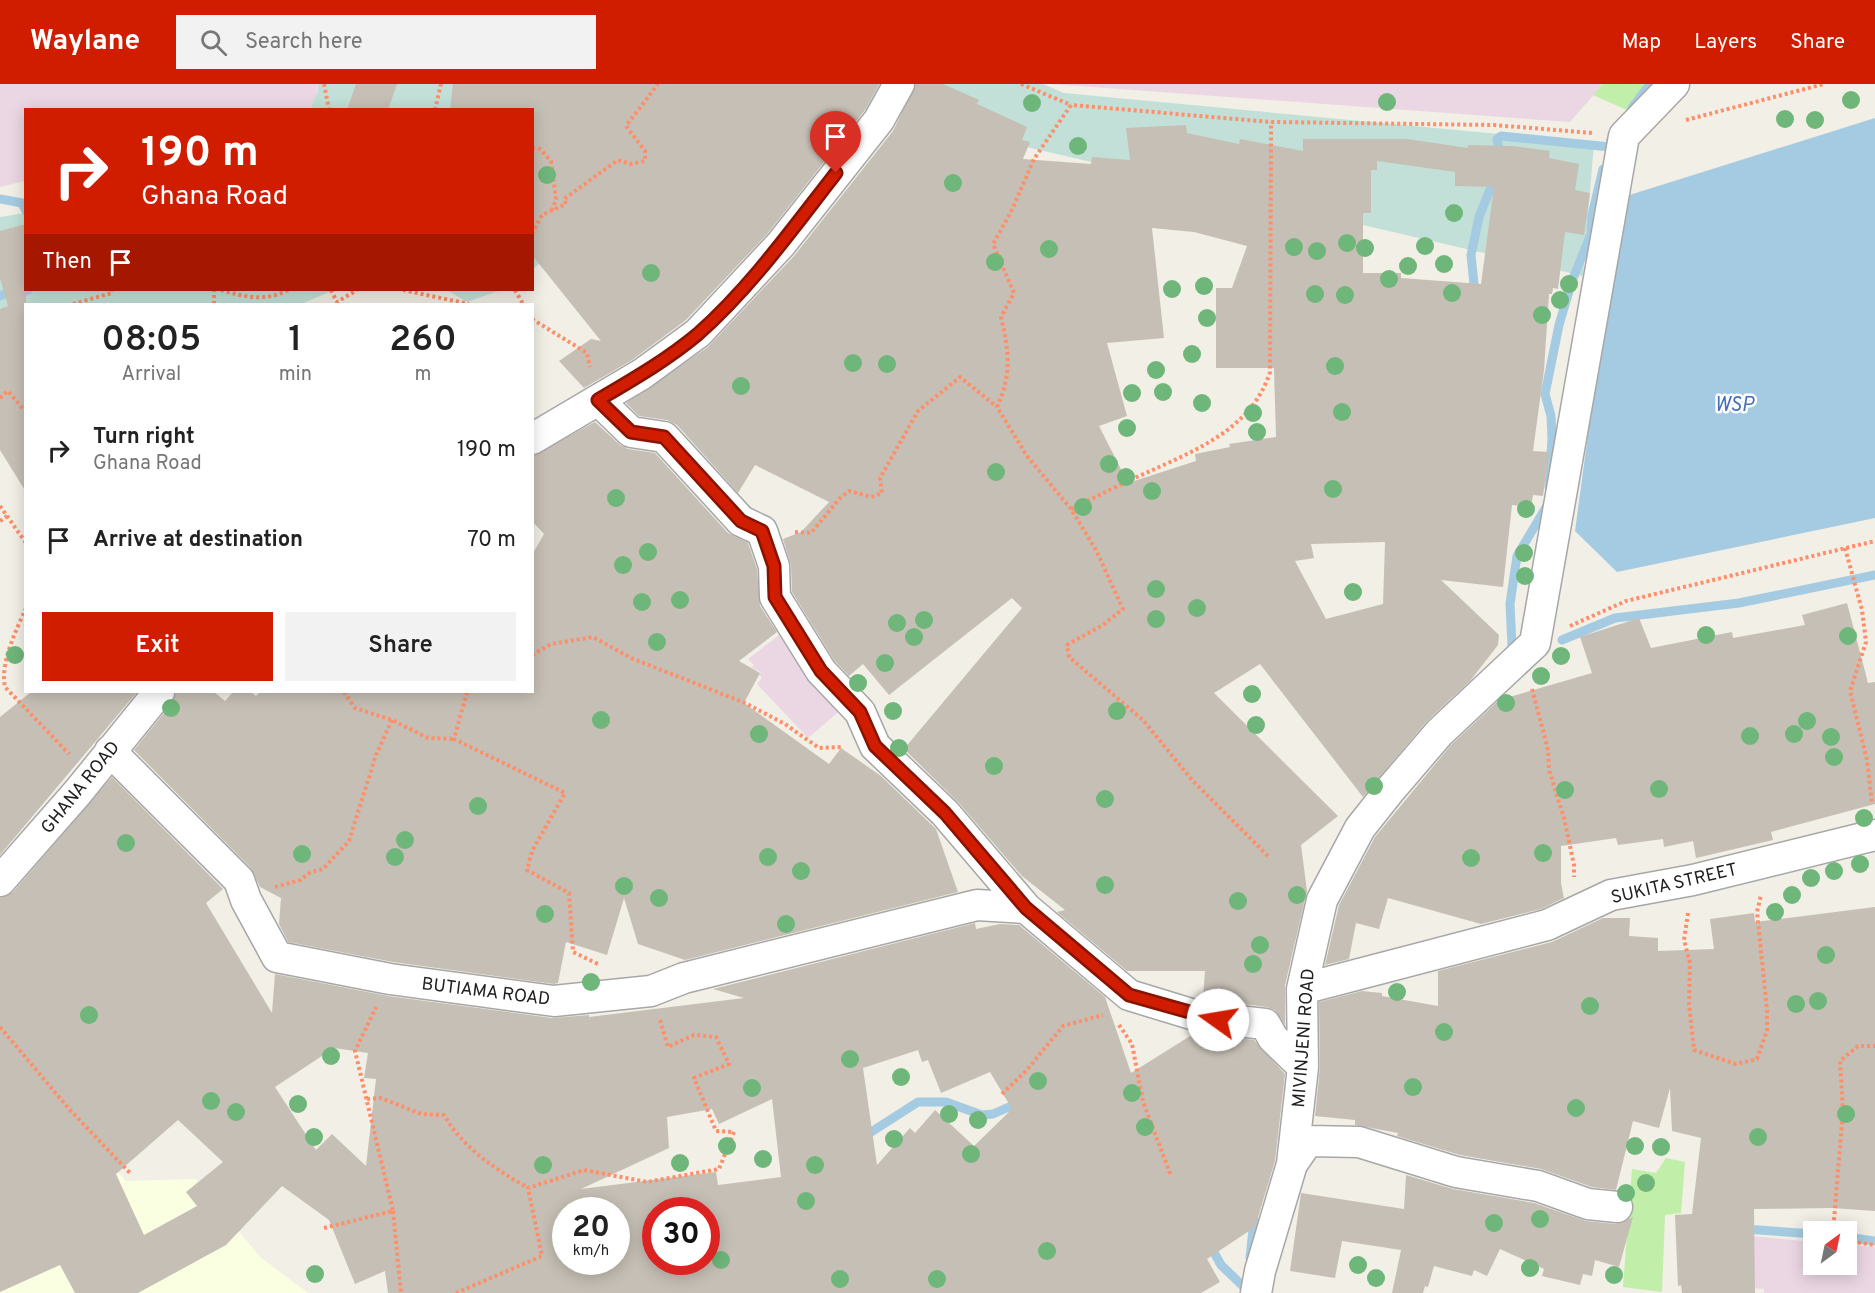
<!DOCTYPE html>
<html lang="en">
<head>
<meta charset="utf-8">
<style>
	body { margin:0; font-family:Overpass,sans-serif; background:#f2f2f2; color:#222; height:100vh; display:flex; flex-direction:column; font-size:22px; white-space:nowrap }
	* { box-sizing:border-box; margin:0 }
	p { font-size:20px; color:#767676 }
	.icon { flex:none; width:33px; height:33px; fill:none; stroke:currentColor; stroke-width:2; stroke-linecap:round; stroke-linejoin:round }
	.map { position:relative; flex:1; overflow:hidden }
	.details { position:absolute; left:24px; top:219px; width:510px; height:390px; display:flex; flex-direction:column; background:#fff; border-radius:0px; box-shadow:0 3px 15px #0003 }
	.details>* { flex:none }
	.top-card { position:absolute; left:24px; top:24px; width:510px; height:183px; border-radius:0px; box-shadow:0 3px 15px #0003; background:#d01d00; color:#fff; overflow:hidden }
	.needle { width:39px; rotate:33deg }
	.fabs { position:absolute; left:1803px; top:1137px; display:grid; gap:12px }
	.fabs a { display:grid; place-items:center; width:54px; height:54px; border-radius:0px; background:#fff; box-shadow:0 3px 15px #0003; font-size:30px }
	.speed { position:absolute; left:552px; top:1113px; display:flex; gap:12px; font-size:30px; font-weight:700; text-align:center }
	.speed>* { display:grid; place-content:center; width:78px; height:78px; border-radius:50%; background:#fff; box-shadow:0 3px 15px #0003; line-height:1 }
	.speed small { font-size:15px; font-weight:400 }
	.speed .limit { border:9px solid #d22; background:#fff; color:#111 }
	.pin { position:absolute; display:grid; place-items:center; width:51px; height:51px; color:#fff; margin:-62px -26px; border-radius:50% 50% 50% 0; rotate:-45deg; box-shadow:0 0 6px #0007 }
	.pin .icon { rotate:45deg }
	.me { position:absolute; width:66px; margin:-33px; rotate:283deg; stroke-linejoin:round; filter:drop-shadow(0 0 4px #0008) }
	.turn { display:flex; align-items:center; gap:21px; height:126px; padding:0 18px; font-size:27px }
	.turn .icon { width:78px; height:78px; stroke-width:2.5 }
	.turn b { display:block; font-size:42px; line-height:51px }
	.then { display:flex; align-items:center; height:57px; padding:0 18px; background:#0003; gap:12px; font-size:22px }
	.eta { display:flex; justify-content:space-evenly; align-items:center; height:102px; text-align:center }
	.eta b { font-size:36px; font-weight:600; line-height:42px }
	.button { display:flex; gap:12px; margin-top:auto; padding:12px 18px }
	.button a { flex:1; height:69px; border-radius:0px; background:#d01d00; color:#fff; font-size:24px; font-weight:600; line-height:69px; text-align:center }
	.button a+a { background:#f2f2f2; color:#222 }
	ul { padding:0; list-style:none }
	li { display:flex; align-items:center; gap:18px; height:90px; padding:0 18px }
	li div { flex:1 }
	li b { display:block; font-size:22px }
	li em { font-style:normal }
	header { display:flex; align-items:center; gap:36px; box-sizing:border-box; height:84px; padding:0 30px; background:#d01d00; color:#fff }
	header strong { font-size:28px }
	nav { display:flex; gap:33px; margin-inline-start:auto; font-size:21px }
	.search { width:420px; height:54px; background:#f2f2f2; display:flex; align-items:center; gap:15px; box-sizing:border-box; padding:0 21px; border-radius:0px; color:#767676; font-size:22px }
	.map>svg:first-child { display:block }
</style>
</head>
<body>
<header>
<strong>Waylane</strong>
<div class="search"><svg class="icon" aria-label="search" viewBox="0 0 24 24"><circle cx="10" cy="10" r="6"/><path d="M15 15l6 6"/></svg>Search here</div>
<nav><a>Map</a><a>Layers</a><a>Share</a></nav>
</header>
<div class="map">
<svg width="1875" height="1209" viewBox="0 0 1875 1209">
	<rect width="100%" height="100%" fill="#f1efe6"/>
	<path fill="#ebd7e4" d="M0 0H318L316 25 26 26 25 97 0 103Z
		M1052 0H1603L1570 38Z
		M783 548 843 624 808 654 757 600 762 594 759 591 761 588 751 583 754 581 748 575Z
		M1741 1151 1813 1158 1814 1180H1846L1847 1161 1875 1163V1209H1764V1205L1742 1203Z"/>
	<path fill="#fbffe1" d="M0 952 126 1097 196 1095 260 1173 308 1209H0Z"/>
	<path fill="#c1eea9" d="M1603 0H1651L1629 27 1593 11Z
		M1666 1074 1685 1078 1681 1129 1665 1131 1662 1208 1623 1203 1632 1085 1656 1089Z"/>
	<path fill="#c2e0d7" d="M318 0H1043L1064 9 1594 59 1583 192 802 11 556 165 533 185 532 26H310L318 7Z
		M25 129 26 206H334L301 220H26L0 256V133Z
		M447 206H501L467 218Z"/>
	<path fill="#a4cbe1" d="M1875 34V434L1617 488 1575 447 1620 114Z"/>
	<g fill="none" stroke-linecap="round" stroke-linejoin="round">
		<path stroke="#a4cbe1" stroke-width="9" d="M1632 24 1650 0
			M1500 71 1497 55 1501 52 1610 63 1611 55
			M0 115 22 119 26 127
			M1475 210 1471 171 1479 133 1495 93
			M0 212C9 207 19 211 28 206
			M1549 403 1552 355 1551 332 1545 310 1559 241 1572 197 1591 150 1592 131 1603 85
			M1562 556 1615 534 1739 519 1875 491
			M1512 562 1510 520 1517 472 1548 420
			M865 1055 868 1050 918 1018H946L982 1031 993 1030 1009 1023 1022 1031
			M1745 1145 1814 1150
			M1846 1153 1875 1157
			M1209 1159 1221 1181 1247 1206
			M1250 1174 1254 1136"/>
	</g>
	<path fill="#c6bfb5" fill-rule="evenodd" d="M356 0H397L388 26H347Z
		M453 0H879L865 26 768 149 686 236 632 276 584 304 559 277 591 255 601 257 532 171V26H450Z
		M916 0H943L979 16 977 20 1027 43 1022 56 1030 58 1023 75 1091 80 1092 73 1130 76 1126 44 1186 41 1187 49 1239 60 1240 55 1303 67V55H1407L1468 64V61L1512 62 1550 67 1549 74 1579 80 1575 106 1590 109 1584 151 1565 148 1558 205 1553 204 1552 210H1549L1544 286 1533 367 1549 368 1543 412 1533 411 1531 423 1512 421 1503 503 1441 496 1499 551 1498 561 1470 597 1426 638 1363 713 1260 580 1214 609 1338 732 1301 761 1307 807 1285 901V941L1275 926 1267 923 1203 915 1205 887H1127L1057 828 1065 826 1022 792 958 718 904 665 1022 524 1012 514 889 611 863 580 849 592 834 576 792 508 791 481 783 455 801 448 829 418 755 381 738 409 677 341 667 336 639 332 626 319 708 263 794 172 893 47ZM1377 77 1455 88V102L1494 103 1481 200 1401 194V189H1363V129H1371V86H1377ZM1152 144 1194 148 1247 162 1232 204H1216V284H1274L1276 353 1229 360 1230 363 1195 370 1196 377 1128 399 1099 342 1127 332 1107 259 1164 254ZM1385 458 1383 520 1326 535 1295 477 1314 474 1311 460Z
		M26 140V408L0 366V225L8 222 0 194V147Z
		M595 338 620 361 628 365 655 369 728 449 748 459 757 485 760 522 777 548 739 577 760 589 744 619 829 680 841 664 881 692 936 745 958 808 685 876 638 860 624 814 607 871 566 858 558 899 554 900 393 878 288 858 279 840 281 814 260 803 251 784 134 666 172 619 176 608H214L225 617 233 608H251L256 612 260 608H532V471L544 450 532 437V372Z
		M1847 519 1868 599 1875 598V720L1771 748 1773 756 1696 774 1693 757 1664 763 1663 755 1618 761 1616 754 1561 762V799L1564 814 1541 825 1481 840 1388 814 1379 845 1356 839 1349 875 1325 881 1339 821 1375 753 1451 661 1499 616 1592 589 1580 553 1639 534 1651 564 1732 548 1733 554 1805 541 1802 531Z
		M31 608H137L0 771V633Z
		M112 693 223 805 206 819 272 929 275 890 388 912 552 934 589 931V933L744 914 713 905 975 839 976 845 1000 840 1019 841 1105 913 1131 989 1195 949 1254 956 1285 990 1275 1077 1255 1143 1207 1175 1220 1198 1201 1209H388L385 1187 355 1200 329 1136 282 1102 226 1161 138 1209H75L60 1181 0 1208V814L13 808ZM334 964 368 969 364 994 376 995 366 1082 332 1050 316 1066 275 1003ZM918 966 922 978 928 976 941 1009 990 988 1012 1025 974 1062 935 1026 915 1049 910 1044 877 1081 863 984ZM772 1015 781 1093 718 1101 716 1088 581 1105 669 1064 667 1033 712 1025 719 1040ZM178 1036 223 1078 186 1108 197 1122 144 1151 116 1090ZM561 1126H616V1178H566V1151ZM652 1126H706V1178H655Z
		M1875 823V1127L1832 1124 1754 1125 1755 1209H1682L1681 1201 1678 1202 1675 1131 1692 1130 1701 1054 1672 1047 1670 1004 1659 1044 1633 1037 1616 1106 1592 1103 1541 1085 1460 1071 1397 1052 1398 1049 1355 1041V1036L1315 1032 1320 983 1319 918 1362 907 1382 909V912L1438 922V887L1552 858 1603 834H1630L1629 852 1658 854V867L1714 865 1710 835 1754 829 1755 838Z
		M1406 1091 1453 1105 1534 1119 1586 1137 1616 1140 1633 1133 1619 1183 1595 1176 1592 1192 1583 1190 1580 1201 1542 1192 1544 1185 1500 1165 1487 1192 1474 1186 1472 1192 1434 1182 1428 1203 1425 1202 1423 1209H1392L1401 1166 1342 1157 1335 1194 1290 1187 1301 1109 1404 1125Z"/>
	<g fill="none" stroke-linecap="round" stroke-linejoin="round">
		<defs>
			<path id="minor" d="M598 316 631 348 664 353 741 437 762 447 774 482 775 513 821 587 860 628 875 662 945 729 1026 824 1129 911 1201 933 1265 940 1273 954 1303 983
				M532 355 642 290 698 249 781 160 879 36 899 0
				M110 667 239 796 246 816 277 873 390 895 554 917 651 907 684 894 977 821 1026 824
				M0 797 78 708 159 608
				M1302 905 1547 841 1611 811 1693 796 1875 751
				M1292 1080 1308 1057 1359 1058 1456 1088 1538 1102 1588 1120 1617 1123
				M1256 1209 1260 1187 1292 1080 1303 983 1302 905 1322 816 1360 744 1391 705 1439 649 1535 559 1624 52 1674 0"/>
		</defs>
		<use href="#minor" stroke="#a7a7a7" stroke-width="33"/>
		<path stroke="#ff8e69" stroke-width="4" stroke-dasharray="3 3" stroke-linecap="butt" d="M324 0 329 26
			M1021 0 1071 21
			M435 26 441 0
			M1686 36 1824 0
			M532 64 540 65 551 77 556 115 552 126
			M532 150 542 131 566 120 564 115 618 76 630 80 645 77V67L626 42 658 0
			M221 206C244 213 266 218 288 206
			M331 206 337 218 357 206
			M403 206 469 220
			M515 206 523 220
			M73 220 112 209V206
			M214 220V206
			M532 235 587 269 590 283
			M0 314 8 307 23 325 26 324
			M0 422 26 459
			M1071 425C1096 413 1120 400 1146 389 1196 366 1252 345 1270 288L1271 38
			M0 437 7 432
			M795 448 811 449 840 414 849 407 871 413 882 409 880 394 918 327 960 293 997 323
			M1845 464 1862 526 1866 558 1850 607 1867 676 1872 720
			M26 524C16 547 0 578 5 603L69 670
			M1570 542 1626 517 1875 457
			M532 571 551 560 593 553 631 574 745 619 785 640 819 664 841 663
			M1532 605 1548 666 1549 686 1564 734 1574 781V793
			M344 608 355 624 392 636 428 654 454 655
			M467 608 454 655 565 709 532 767 527 786 569 809 573 868 598 880
			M1268 772 1192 696 1143 636 1069 573 1067 561 1103 541 1123 525 1096 466 1071 425 1027 372 997 323C1012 291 1009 267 1001 233L1014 209 993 160 1011 128 1034 75 1071 21 1271 38 1494 41 1593 49
			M275 803 300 796 311 788 323 785 349 757 376 671 392 636
			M1688 829 1684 856 1690 879 1689 920 1694 966 1736 980 1757 975 1767 946V926L1757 828 1761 811
			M1119 941 1132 960 1143 1018 1171 1092
			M0 943 70 1026 130 1089
			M1002 1010 1026 987 1063 942 1103 931
			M367 1015 381 1014 421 1030 444 1031C464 1065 495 1085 528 1104
			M393 1127 401 1209
			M324 1144 393 1127 355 967 376 923
			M1833 1148 1843 1027 1840 977 1858 962H1875
			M1846 1157 1875 1161
			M456 1209 542 1172 528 1104 584 1086 647 1098 719 1085 734 1048 716 1047 694 994 729 980 716 953 694 951 668 963 660 936"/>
		<use href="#minor" stroke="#fff" stroke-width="30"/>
	</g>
	<g fill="#6fb67a">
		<circle cx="1851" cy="16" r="9"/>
		<circle cx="1387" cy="18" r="9"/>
		<circle cx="1032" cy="19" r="9"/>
		<circle cx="1785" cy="35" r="9"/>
		<circle cx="1815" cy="36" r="9"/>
		<circle cx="1078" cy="62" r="9"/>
		<circle cx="547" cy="91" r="9"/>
		<circle cx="953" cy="99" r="9"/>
		<circle cx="1454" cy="129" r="9"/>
		<circle cx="1347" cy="159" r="9"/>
		<circle cx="1425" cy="162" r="9"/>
		<circle cx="1294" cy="163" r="9"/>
		<circle cx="1365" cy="164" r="9"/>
		<circle cx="1049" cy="165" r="9"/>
		<circle cx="1317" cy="167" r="9"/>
		<circle cx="995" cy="178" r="9"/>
		<circle cx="1444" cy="180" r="9"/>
		<circle cx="1408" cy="182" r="9"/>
		<circle cx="651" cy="189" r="9"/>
		<circle cx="1389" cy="195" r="9"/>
		<circle cx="1569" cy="200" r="9"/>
		<circle cx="1204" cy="202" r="9"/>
		<circle cx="1172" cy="205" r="9"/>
		<circle cx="1452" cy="209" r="9"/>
		<circle cx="1315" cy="210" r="9"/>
		<circle cx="1345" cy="211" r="9"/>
		<circle cx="1560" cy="216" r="9"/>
		<circle cx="1542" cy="231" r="9"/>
		<circle cx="1207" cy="234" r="9"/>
		<circle cx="1192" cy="270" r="9"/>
		<circle cx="853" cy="279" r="9"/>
		<circle cx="887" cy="280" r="9"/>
		<circle cx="1335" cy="282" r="9"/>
		<circle cx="1156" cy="286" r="9"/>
		<circle cx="741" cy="302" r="9"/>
		<circle cx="1163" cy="308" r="9"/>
		<circle cx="1132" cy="309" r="9"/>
		<circle cx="1202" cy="319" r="9"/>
		<circle cx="1342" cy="328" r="9"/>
		<circle cx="1253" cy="329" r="9"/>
		<circle cx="1127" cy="344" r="9"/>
		<circle cx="1257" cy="348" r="9"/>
		<circle cx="1109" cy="380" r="9"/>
		<circle cx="996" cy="388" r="9"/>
		<circle cx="1126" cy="393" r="9"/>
		<circle cx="1333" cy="405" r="9"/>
		<circle cx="1152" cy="407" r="9"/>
		<circle cx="616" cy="414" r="9"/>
		<circle cx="1083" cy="423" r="9"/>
		<circle cx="1526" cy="425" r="9"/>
		<circle cx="648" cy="468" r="9"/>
		<circle cx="1524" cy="469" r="9"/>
		<circle cx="623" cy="481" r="9"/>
		<circle cx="1525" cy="492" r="9"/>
		<circle cx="1156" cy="505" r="9"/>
		<circle cx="1353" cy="508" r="9"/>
		<circle cx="680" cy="516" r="9"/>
		<circle cx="642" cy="518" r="9"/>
		<circle cx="1197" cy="524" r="9"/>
		<circle cx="1156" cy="535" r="9"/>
		<circle cx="924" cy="536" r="9"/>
		<circle cx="897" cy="539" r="9"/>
		<circle cx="1706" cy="551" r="9"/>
		<circle cx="1848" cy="552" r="9"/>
		<circle cx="914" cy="553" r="9"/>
		<circle cx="657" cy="558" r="9"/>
		<circle cx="15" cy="571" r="9"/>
		<circle cx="1561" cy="572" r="9"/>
		<circle cx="885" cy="579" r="9"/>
		<circle cx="1541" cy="592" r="9"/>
		<circle cx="858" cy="599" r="9"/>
		<circle cx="1252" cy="610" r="9"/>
		<circle cx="1506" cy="619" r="9"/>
		<circle cx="171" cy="624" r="9"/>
		<circle cx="893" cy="627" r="9"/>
		<circle cx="1117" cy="627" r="9"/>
		<circle cx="601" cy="636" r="9"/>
		<circle cx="1807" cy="637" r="9"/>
		<circle cx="1256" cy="641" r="9"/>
		<circle cx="759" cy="650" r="9"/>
		<circle cx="1794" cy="650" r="9"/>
		<circle cx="1750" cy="652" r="9"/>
		<circle cx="1831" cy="653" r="9"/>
		<circle cx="899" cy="664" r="9"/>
		<circle cx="1834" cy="673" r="9"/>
		<circle cx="994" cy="682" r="9"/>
		<circle cx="1374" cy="702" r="9"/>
		<circle cx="1659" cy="705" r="9"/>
		<circle cx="1565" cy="706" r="9"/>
		<circle cx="1105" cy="715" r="9"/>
		<circle cx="478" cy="722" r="9"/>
		<circle cx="1864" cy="734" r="9"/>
		<circle cx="405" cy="756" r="9"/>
		<circle cx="126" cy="759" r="9"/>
		<circle cx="1543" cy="769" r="9"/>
		<circle cx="302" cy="770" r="9"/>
		<circle cx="395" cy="773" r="9"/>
		<circle cx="768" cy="773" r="9"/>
		<circle cx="1471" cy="774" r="9"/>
		<circle cx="1860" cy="780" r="9"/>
		<circle cx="801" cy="787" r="9"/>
		<circle cx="1834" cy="787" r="9"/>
		<circle cx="1811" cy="794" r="9"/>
		<circle cx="1105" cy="801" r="9"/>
		<circle cx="624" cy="802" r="9"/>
		<circle cx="1297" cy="811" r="9"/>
		<circle cx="1792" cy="811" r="9"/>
		<circle cx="659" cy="814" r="9"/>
		<circle cx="1238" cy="817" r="9"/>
		<circle cx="1775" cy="828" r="9"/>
		<circle cx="545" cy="830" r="9"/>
		<circle cx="786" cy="840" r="9"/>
		<circle cx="1260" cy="861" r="9"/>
		<circle cx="1826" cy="871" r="9"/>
		<circle cx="1253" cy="880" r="9"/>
		<circle cx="591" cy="898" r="9"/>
		<circle cx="1397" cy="908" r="9"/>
		<circle cx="1818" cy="917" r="9"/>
		<circle cx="1796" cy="920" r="9"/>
		<circle cx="1590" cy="922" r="9"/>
		<circle cx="89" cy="931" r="9"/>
		<circle cx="1444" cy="948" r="9"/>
		<circle cx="331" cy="972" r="9"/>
		<circle cx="850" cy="975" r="9"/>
		<circle cx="901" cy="993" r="9"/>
		<circle cx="1038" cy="997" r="9"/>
		<circle cx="1413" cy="1003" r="9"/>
		<circle cx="752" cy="1004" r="9"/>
		<circle cx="1132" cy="1009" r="9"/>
		<circle cx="211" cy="1017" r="9"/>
		<circle cx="298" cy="1020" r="9"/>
		<circle cx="1576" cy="1024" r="9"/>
		<circle cx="236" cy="1028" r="9"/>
		<circle cx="949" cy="1030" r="9"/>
		<circle cx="1846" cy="1030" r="9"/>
		<circle cx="978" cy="1036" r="9"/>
		<circle cx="1145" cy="1043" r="9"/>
		<circle cx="314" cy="1053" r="9"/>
		<circle cx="1758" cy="1053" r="9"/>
		<circle cx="894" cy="1055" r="9"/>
		<circle cx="727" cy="1062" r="9"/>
		<circle cx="1635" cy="1062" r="9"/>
		<circle cx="1661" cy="1063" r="9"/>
		<circle cx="971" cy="1070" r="9"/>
		<circle cx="763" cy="1075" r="9"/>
		<circle cx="680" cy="1079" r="9"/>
		<circle cx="543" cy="1081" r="9"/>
		<circle cx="815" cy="1081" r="9"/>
		<circle cx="1646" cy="1099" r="9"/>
		<circle cx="1626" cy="1109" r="9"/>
		<circle cx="806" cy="1117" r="9"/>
		<circle cx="1540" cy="1135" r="9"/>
		<circle cx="1494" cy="1139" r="9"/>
		<circle cx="1047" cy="1167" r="9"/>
		<circle cx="721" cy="1176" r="9"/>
		<circle cx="1358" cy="1181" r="9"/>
		<circle cx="1530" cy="1184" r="9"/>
		<circle cx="315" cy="1190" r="9"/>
		<circle cx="1614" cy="1191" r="9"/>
		<circle cx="1376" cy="1194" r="9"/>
		<circle cx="840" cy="1195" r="9"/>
		<circle cx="937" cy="1195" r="9"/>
	</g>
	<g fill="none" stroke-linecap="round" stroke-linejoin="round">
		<defs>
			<path id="route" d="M836 89C793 144 751 203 698 250 667 276 632 296 598 316L631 348 664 353 741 437 762 447 774 482 775 513 821 587 860 628 875 662 945 729 1026 824 1129 911 1218 936"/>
		</defs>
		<use href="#route" stroke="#871300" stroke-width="15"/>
		<use href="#route" stroke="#d01d00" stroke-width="10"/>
	</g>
	<g text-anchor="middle" stroke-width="5" stroke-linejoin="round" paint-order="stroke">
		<g font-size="18" fill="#202020" stroke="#fff">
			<text transform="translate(80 703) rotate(-51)" y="6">GHANA ROAD</text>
			<text transform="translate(1674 799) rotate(-13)" y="6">SUKITA STREET</text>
			<text transform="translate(486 907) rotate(7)" y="6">BUTIAMA ROAD</text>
			<text transform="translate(1303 954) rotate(-86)" y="6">MIVINJENI ROAD</text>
		</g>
		<g font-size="20" font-style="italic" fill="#456eb7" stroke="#fff">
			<text x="1734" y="327">WSP</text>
		</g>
	</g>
</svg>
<div class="fabs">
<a><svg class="needle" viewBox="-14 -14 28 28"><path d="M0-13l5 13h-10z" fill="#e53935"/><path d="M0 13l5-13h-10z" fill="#767676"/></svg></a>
</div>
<div class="speed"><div>20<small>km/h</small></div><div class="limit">30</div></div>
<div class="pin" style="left:836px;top:89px;background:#d93025"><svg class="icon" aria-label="arrive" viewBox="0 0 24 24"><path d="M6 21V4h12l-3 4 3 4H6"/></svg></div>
<svg class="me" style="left:1218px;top:936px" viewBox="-20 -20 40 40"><circle r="19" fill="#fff"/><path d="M0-13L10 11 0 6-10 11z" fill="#d01d00"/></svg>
<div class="top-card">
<div class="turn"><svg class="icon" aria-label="right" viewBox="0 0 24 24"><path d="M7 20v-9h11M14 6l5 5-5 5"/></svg><div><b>190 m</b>Ghana Road</div></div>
<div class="then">Then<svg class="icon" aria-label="arrive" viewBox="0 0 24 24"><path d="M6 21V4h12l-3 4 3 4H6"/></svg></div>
</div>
<section class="details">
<div class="eta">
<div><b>08:05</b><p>Arrival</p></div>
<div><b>1</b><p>min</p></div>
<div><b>260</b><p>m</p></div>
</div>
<ul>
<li><svg class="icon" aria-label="right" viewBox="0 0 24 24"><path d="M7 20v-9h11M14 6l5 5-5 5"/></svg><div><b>Turn right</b><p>Ghana Road</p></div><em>190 m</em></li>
<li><svg class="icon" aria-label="arrive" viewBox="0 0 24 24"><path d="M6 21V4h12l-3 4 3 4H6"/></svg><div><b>Arrive at destination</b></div><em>70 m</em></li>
</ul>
<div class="button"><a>Exit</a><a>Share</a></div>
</section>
</div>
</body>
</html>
